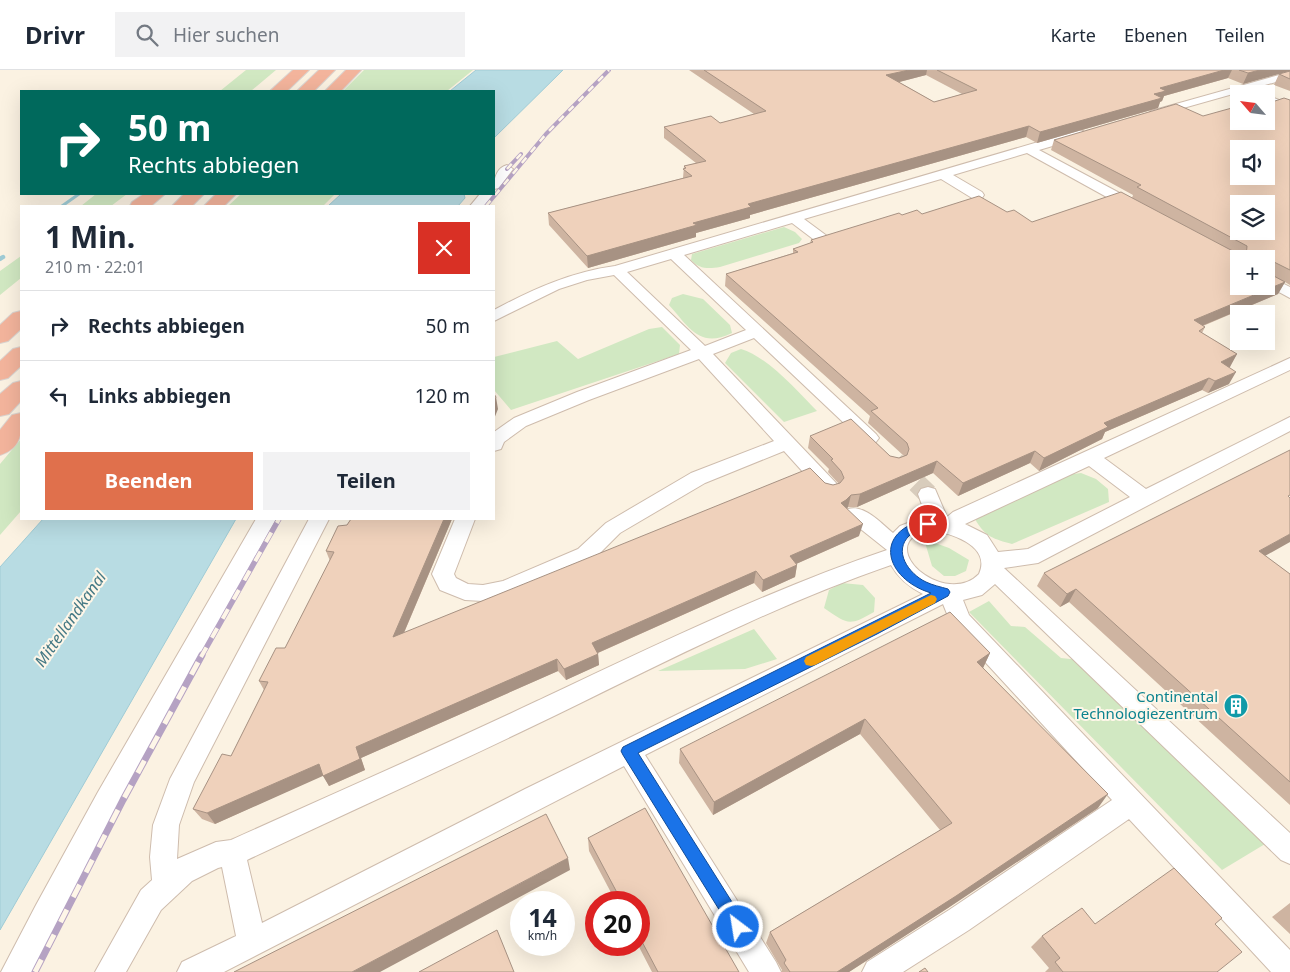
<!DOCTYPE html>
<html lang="de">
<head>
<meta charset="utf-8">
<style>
	body { margin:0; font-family:"Noto Sans",sans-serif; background:#f2f2f3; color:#1f2937; height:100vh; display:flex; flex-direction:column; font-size:19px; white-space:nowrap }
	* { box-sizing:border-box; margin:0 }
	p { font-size:16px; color:#747a83 }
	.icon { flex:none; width:28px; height:28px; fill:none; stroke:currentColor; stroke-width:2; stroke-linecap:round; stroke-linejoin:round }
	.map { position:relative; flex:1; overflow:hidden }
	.panel { position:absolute; left:20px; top:135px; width:475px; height:315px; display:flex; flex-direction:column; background:#fff; border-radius:0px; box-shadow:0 5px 20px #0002 }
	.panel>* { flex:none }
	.top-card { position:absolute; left:20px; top:20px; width:475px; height:105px; border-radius:0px; box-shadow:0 5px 20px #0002; background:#00695c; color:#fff; overflow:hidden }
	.needle { width:32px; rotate:298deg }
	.tools { position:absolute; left:1230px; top:15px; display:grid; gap:10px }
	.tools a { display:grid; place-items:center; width:45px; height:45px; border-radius:0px; background:#fff; box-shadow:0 5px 20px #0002; font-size:25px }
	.speed { position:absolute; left:510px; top:821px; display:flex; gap:10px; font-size:25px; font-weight:700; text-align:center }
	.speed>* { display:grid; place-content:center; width:65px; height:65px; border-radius:50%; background:#fff; box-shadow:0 5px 20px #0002; line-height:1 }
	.speed small { font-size:12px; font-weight:400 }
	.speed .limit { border:8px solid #d22; background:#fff; color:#111 }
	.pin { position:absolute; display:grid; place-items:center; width:42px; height:42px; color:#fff; margin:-21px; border:2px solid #fff; border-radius:50%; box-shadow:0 1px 5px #0007 }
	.me { position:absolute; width:55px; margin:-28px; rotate:329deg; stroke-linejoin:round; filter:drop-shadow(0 0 4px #0008) }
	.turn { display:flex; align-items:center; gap:18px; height:105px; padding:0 25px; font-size:22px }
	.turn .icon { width:65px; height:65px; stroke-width:2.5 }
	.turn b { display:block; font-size:35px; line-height:42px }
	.round { display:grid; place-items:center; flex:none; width:52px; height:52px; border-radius:0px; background:#f2f2f3 }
	.headline { display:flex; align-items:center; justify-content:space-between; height:85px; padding:0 25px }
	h1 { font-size:30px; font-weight:700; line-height:38px }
	.action { display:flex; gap:10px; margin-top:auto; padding:10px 25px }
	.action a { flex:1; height:58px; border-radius:0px; background:#e0704c; color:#fff; font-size:20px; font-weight:700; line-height:58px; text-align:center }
	.action a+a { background:#f2f2f3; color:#1f2937 }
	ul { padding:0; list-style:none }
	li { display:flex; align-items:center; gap:15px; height:70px; padding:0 25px; border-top:1px solid #e0e1e3 }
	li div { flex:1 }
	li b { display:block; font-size:19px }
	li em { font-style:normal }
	header { display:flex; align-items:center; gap:30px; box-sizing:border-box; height:70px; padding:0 25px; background:#fff; border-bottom:1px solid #e0e1e3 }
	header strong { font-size:24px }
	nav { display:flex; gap:28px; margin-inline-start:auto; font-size:18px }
	.search { width:350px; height:45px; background:#f2f2f3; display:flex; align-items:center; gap:12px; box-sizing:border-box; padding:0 18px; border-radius:0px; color:#747a83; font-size:19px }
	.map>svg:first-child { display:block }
</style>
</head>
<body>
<header>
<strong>Drivr</strong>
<div class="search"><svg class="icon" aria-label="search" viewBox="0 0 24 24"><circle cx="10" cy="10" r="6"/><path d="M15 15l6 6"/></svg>Hier suchen</div>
<nav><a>Karte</a><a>Ebenen</a><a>Teilen</a></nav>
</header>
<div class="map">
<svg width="1290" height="902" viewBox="0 0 1290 902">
	<rect width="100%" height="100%" fill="#fbf2e2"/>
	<path fill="#d1e8c2" d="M246 0H276L251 21H220Z
		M364 0H473L447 21H343Z
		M96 124H127L111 136H81Z
		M241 124H335L323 136H228Z
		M784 157 795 162 802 169 799 173 720 197C708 199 699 199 691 190L692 184Z
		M21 186V208L0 225V201Z
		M683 224 703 229 730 255 732 263C699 279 689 257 669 235L672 228Z
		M662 257 680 275 679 284 511 340 494 320V287L557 271 578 289 649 259Z
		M741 279C768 287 797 321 817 341L784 352 725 293 731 283Z
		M21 369V441L0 465V394Z
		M1081 403 1096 409 1108 419 1109 432 1012 474C994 469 985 467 975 449L1066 405Z
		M924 469 949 478 969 490 966 501 955 506H944L932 496Z
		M842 513 863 515 875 528 874 542C848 557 848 554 824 538L829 520Z
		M989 531 1011 556 1025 557 1061 588 1080 590 1265 774 1222 800 969 542Z
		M754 559 777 589 745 599 658 601Z"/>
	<path fill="#b8dce3" stroke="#9fcbd5" d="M476 0H563L494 68V21H450Z
		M341 124H464L465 128 458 136H328Z
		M43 449H236L0 860V497Z"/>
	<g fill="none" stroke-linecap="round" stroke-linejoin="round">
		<path stroke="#9fcbd5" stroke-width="3" d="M62 136 79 124"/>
		<path stroke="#9fcbd5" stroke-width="4.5" d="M0 189 3 187"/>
		<path stroke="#d8ccbc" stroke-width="20" stroke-dasharray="20 10" stroke-linecap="butt" d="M895 392 928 424"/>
		<defs>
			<path id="minor" d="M1290 2V8L1155 46 1149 43 1151 41Z
				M1266 25 1290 34V41L1266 32Z
				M1079 60 1083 61 1085 64 1083 67 1039 80 1142 135 1144 138 1142 141H1132L1027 83 953 105 982 122 984 125 982 128H972L941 109 804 149 827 166 829 169 827 172H817L792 153 684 185 876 364 879 368 876 372 870 374 864 372 754 268 713 284 836 413 839 418 836 423 829 425 822 423 784 381 705 413 620 463 592 491 514 525 483 531 465 530 440 520 432 504 455 449H475L454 504 456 508 468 514 483 515 503 511 578 479 606 453 691 403 774 371 699 289 589 330 526 356 504 372 501 379 494 381V362L514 348 577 322 691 280 614 205 587 210 559 219 494 251V240C533 219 571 202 615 196ZM671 189 746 260 705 276 627 202Z
				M507 95 513 99 499 118 494 119C494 109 496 98 507 95Z
				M480 124H494L484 136H470Z
				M1266 205 1290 217V228L1266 215Z
				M1290 288V300L1104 388 1146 419 1290 347V361L1038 493 1004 498 1290 763V794L1281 790 995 514 982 525 963 530 969 545 1290 880V902H1271L1129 749 969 860 903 902H862L867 892 949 840 1112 730 952 556 943 534 645 685 776 892 781 902H749L624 696 224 902H177L182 892 236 866 222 797 218 798 192 811 161 840 126 902H95L141 820 152 810 150 787 153 755 170 709 309 449H329L194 712 179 755 177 789 216 772 231 770C333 724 436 679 537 631 652 577 766 521 887 480L848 449 845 444 848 439C864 434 881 453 893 463L900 456 926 446 918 424 921 419 928 417 935 419 947 447 953 442ZM1089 396 1130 427 1028 479 998 482 987 465 965 454ZM928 460C949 462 992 475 979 504 949 535 886 488 914 466 917 464 924 462 928 460ZM891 495C899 509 909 517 923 524L525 719 262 853 247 790C349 742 453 695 554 646 665 592 775 535 891 495Z
				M256 449H276L147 681 32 902H1L36 835 98 722Z"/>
			<path id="highway" d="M293 0H309L287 21H270Z
				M319 0H335L314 21H297Z
				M346 0H361L341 21H325Z
				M144 124H165L151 136H130L132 132Z
				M184 124H204L192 136H172Z
				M216 124H236L224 136H204Z
				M21 241V259L8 271 0 273V255L13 243Z
				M21 277V296L8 308 0 310V291L13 279Z
				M21 311V331L9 344 0 346V324L13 313Z
				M21 343C22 362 22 378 0 385V360L12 345Z"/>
		</defs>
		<use href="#minor" stroke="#cebcad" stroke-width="2"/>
		<use href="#highway" stroke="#dad4d0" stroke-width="2"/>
		<use href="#minor" fill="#fff" fill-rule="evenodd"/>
		<use href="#highway" fill="#f3b49c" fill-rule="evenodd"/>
		<defs>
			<path id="rail-far2" d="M507 99 521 84
				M486 136 546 64 609 0"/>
			<path id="rail-far1" d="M201 587 279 449"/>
			<path id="rail" d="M35 902 123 730 202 585"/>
		</defs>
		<use href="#rail-far2" stroke="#b5a2c3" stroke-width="4"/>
		<use href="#rail-far1" stroke="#b5a2c3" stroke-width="5.5"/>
		<use href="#rail" stroke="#b5a2c3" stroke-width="7"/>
		<use href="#rail-far2" stroke="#fef6e8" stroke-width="2.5" stroke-dasharray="7" stroke-linecap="butt"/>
		<use href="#rail-far1" stroke="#fef6e8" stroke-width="4" stroke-dasharray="11" stroke-linecap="butt"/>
		<use href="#rail" stroke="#fef6e8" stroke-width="5" stroke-dasharray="14" stroke-linecap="butt"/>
	</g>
	<path fill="#ceb4a1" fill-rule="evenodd" d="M689 0H1290L1243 14 1228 8 1164 26 1162 31 1160 32 1158 38 1037 73 1026 67 750 145V148L696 163V167L588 198 549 155 548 143 683 108 684 96 696 93 664 68V57L720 53 754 44ZM926 5 962 24 934 32 899 12Z
		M1290 1V21L1274 15 1279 4Z
		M1290 30V215L1285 212 1278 224 1203 256 1205 257 1202 263 1237 284 1229 297V314L1208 323 1202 320 1105 362 1102 369 1039 401 1030 393 958 426 933 403 857 437H848L847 438 859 466 796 494 797 495 795 507 762 522 754 513 598 583 599 595 566 610 558 601 361 688 365 700 329 716 323 705 215 754 202 749 193 739 231 686 264 620 259 611 285 578 330 491 326 481 347 455 351 449H452L404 563 825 413 833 415 839 414 828 402 829 399 808 378 810 366 890 386 899 388 904 386 868 353 870 346 725 216 726 204 793 183V179L810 173 811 170 902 145 1007 142 1032 152 1132 128 1133 125 1051 80 1054 70 1203 46 1239 51Z
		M1265 486 1290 504V735L1069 532 1060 537 1037 516 1044 503Z
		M990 583 983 598 1098 738 948 838 849 902H781L782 900 766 873 770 862 940 760 860 664 713 745 679 693 680 679Z
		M588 768 739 902H652L638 875H639V832H616L589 781Z
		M1290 833V864L1272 847Z
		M1095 854H1215L1217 902H1045L1049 898 1031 877 1042 866Z"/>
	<path fill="#a79283" d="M909 0H927L926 5 884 16 886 5Z
		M1224 0H1232L1228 8 1164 26 1162 31 1160 32 1158 38 1037 73 1040 62 1154 24 1160 18Z
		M1260 0H1290V1L1243 14 1248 3Z
		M1029 56 1026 67 750 145V148L696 163V167L588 198 587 186 693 153 748 134Z
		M1285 212 1278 224 1187 262 1194 250Z
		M1237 284 1230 297 1214 305 1221 292Z
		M1236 302 1229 314 1208 323 1215 311Z
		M1209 308 1202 320 1105 362 1102 369 1039 401 1044 388 1104 353Z
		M496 327 498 339 494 349V332Z
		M1035 381 1030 393 958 426 963 413Z
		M937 391 933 403 857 437 860 424Z
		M851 425 848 437 844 443 841 433Z
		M444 449H452L397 579 393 567Z
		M863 454 859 466 787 498 790 486Z
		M1290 464V472L1249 495 1259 481Z
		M797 495 795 507 762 522 763 510Z
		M756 501 754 513 593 585 592 573Z
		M1076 519 1069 532 1060 537 1067 524Z
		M990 583 983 598 977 592Z
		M598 584 599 595 566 610 564 599Z
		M557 589 558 601 361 688 365 700 329 716 323 706 356 677Z
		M865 649 860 664 713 745 714 732Z
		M319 694 325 705 215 754 207 743Z
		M1108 724 1098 738 948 838 849 902H837Z
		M568 788 570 800 380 902H352Z"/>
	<path fill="#efd1bb" stroke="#a79283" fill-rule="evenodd" d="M704 0H909L886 5 934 32 977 20 937 0H1224L1160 18 1166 21 1154 24 1162 28 1040 62 1029 56 748 134 751 137 693 153 697 155 587 186 548 143 692 106 683 99 686 98 684 96 706 91 664 57 711 46 720 53 766 41Z
		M1239 0H1260L1248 3Z
		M1290 1V9L1279 4Z
		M1284 28 1290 30V200L1272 191V205L1285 212 1194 250 1205 257 1199 261 1237 284 1221 292 1236 302 1215 311 1209 308 1104 353 1108 357 1044 388 1035 381 963 413 937 391 860 424 851 425 846 430 841 433 863 454 790 486 797 495 763 510 756 501 592 573 598 584 564 599 557 589 356 677 360 689 323 706 319 694 207 743 193 739 222 684 231 686 268 612 259 611 276 578H285L334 482 326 481 338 456 347 455 351 449H444L393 567 810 398 825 413 833 415 840 413 844 408 841 401 831 390 833 389 810 366 851 349 890 386 899 388 907 385 909 379 907 373 871 341 878 338 726 204 798 182 793 179 813 172 811 170 899 143 902 145 917 140 922 144 979 126 1007 142 1014 140 1032 152 1121 122 1246 188 1247 176 1137 117 1141 115 1054 70 1176 34 1203 46 1239 36V51H1266V34ZM1239 79H1266V106H1239ZM1239 134H1266V161H1239ZM1239 189H1266V216H1239Z
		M494 324 496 327 494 332Z
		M1290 380V425L1288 426 1290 428V464L1259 481 1290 504V712L1076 519 1067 524 1044 503Z
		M950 542 990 583 977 592 1108 724 956 826 837 902H790L784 893 786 890 770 862 952 753 865 649 714 732 680 679Z
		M645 738 739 902H658L639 866V832H622L588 768Z
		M546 744 568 788 352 902H234Z
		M1174 798 1222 848 1215 854 1242 882 1217 902H1063L1055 892 1060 888 1042 866 1082 838 1095 854Z
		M497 860 514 902H419Z
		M925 898 928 902H919Z"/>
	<path fill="#1a73e8" stroke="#114b97" d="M928 449 932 451 933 454 932 456C924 459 915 460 910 465 892 481 909 504 926 512 932 515 941 517 948 519L950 522 948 526 877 564 638 683 744 851 746 857 744 862 738 865 733 862 623 685 621 681 623 677 931 523C885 509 871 461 928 449Z"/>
	<path fill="#f59e0b" d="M931 525 935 526 937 529 935 533 815 595 811 596 806 595 804 591 806 587Z"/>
	<defs>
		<symbol id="building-disc" viewBox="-11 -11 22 22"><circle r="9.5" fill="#0f9aa8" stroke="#fef6e8"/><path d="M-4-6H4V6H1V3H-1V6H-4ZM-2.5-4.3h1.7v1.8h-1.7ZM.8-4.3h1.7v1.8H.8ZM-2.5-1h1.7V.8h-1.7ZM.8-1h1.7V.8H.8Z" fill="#fff"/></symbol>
	</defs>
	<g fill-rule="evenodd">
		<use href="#building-disc" x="1222" y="622" width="28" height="28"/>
	</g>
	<g text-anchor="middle" stroke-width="4" stroke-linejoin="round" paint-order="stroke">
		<g font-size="15" fill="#0d838f" stroke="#fef6e8" text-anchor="end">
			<text x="1218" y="632">Continental<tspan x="1218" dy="17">Technologiezentrum</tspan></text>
		</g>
		<g font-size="16" font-style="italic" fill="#457985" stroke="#fef6e8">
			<text transform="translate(70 549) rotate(-55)" y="6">Mittellandkanal</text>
		</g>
	</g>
</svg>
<div class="tools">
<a><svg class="needle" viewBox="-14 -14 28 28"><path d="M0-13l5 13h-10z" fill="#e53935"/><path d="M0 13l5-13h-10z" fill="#747a83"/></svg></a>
<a><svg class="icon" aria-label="sound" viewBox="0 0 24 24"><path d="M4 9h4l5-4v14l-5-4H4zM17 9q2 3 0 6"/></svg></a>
<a><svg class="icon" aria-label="layers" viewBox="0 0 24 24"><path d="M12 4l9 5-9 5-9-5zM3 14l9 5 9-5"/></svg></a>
<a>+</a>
<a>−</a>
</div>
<div class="speed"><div>14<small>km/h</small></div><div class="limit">20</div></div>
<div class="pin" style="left:928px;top:454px;background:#d93025"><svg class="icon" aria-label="arrive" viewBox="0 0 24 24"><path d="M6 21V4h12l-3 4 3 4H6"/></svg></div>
<svg class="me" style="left:738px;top:857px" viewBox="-20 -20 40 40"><circle r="17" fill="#1a73e8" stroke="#fff" stroke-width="3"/><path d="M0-11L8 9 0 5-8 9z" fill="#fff"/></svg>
<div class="top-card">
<div class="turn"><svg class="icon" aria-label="right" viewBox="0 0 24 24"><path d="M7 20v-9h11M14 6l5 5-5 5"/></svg><div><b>50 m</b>Rechts abbiegen</div></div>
</div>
<section class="panel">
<div class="headline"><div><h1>1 Min.</h1><p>210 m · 22:01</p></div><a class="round" style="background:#d93025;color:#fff"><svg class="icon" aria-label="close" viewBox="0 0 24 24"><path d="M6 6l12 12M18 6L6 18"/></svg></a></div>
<ul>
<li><svg class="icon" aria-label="right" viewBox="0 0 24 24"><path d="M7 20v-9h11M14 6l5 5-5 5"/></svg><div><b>Rechts abbiegen</b></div><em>50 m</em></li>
<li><svg class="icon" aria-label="left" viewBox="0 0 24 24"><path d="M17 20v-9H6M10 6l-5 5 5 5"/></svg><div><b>Links abbiegen</b></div><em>120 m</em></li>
</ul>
<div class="action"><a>Beenden</a><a>Teilen</a></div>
</section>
</div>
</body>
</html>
